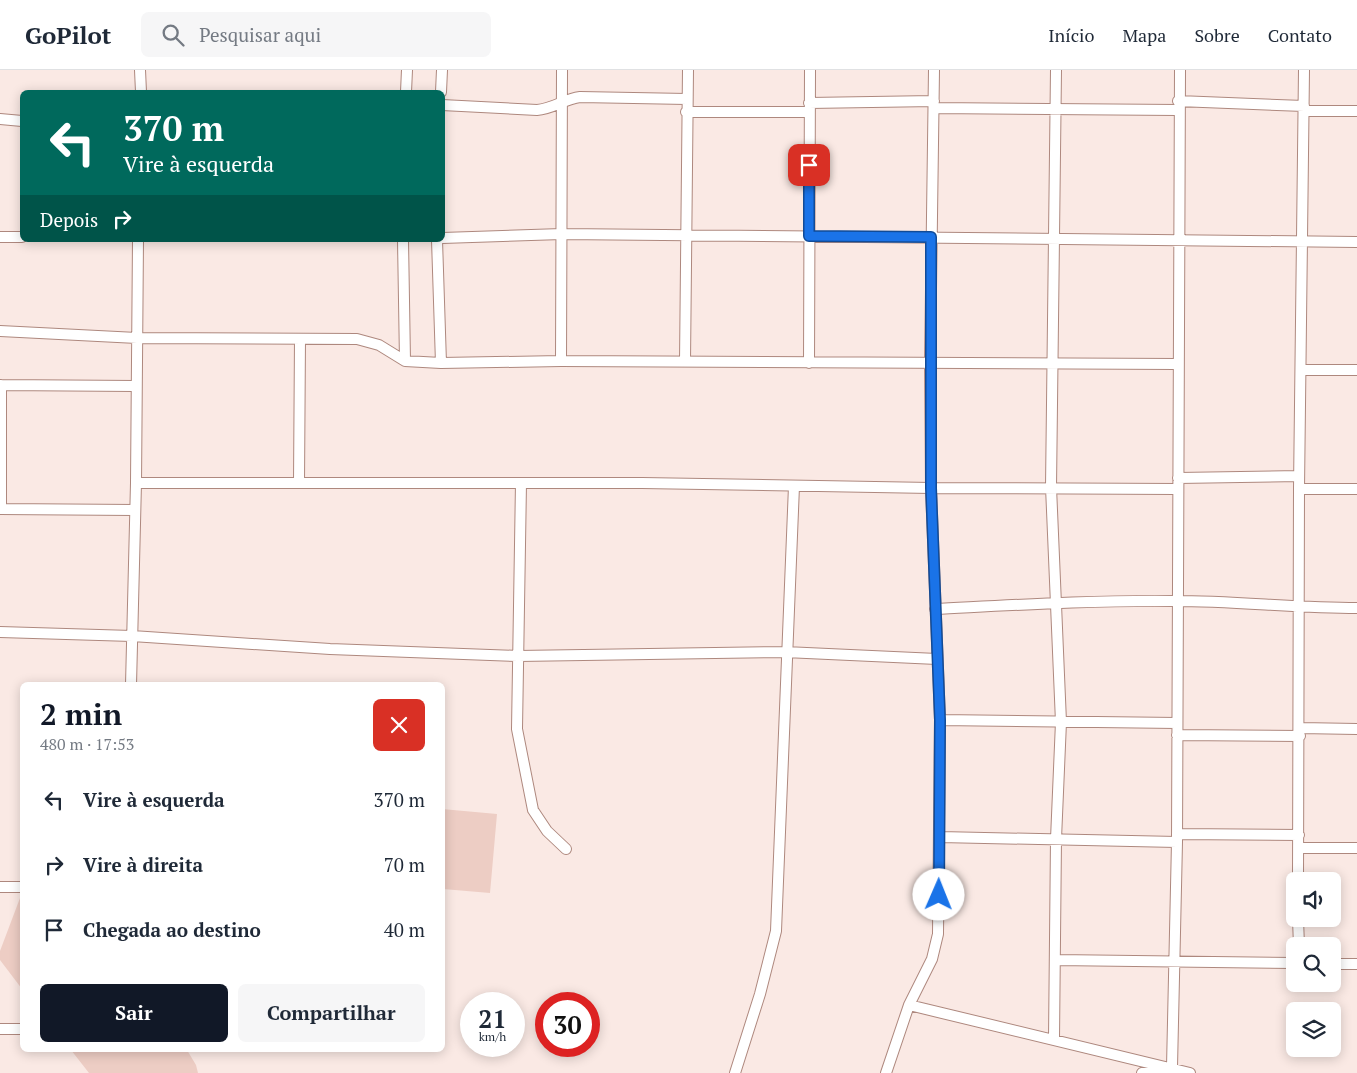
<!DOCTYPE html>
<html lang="pt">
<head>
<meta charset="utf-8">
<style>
	body { margin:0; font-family:"PT Serif",serif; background:#f6f6f7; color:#1f2937; height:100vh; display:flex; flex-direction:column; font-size:19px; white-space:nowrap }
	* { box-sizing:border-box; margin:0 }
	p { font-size:16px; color:#747a83 }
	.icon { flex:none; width:28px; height:28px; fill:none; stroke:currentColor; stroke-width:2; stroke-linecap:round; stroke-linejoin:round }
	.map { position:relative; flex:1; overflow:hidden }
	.panel { position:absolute; left:20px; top:612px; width:425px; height:370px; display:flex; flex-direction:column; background:#fff; border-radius:8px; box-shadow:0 2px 12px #0003 }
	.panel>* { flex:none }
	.banner { position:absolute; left:20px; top:20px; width:425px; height:152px; border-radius:8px; box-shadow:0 2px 12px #0003; background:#00695c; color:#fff; overflow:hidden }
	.tools { position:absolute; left:1286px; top:802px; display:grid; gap:10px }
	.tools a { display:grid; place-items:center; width:55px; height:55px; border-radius:8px; background:#fff; box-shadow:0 2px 12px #0003; font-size:25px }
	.speed { position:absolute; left:460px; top:922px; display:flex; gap:10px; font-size:25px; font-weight:700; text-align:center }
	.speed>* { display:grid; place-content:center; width:65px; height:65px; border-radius:50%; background:#fff; box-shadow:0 2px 12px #0003; line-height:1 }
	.speed small { font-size:12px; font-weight:400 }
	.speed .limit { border:8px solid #d22; background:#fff; color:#111 }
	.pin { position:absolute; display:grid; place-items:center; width:42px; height:42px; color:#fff; margin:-21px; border-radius:10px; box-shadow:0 2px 8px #0006 }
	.me { position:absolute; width:55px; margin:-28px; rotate:1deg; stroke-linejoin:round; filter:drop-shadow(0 0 4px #0008) }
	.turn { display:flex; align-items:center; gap:18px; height:105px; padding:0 20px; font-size:22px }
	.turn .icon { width:65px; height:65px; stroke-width:2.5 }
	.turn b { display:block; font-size:35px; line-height:42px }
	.then { display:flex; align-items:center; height:48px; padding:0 20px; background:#0003; gap:10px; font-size:19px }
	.round { display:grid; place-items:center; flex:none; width:52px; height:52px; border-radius:8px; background:#f6f6f7 }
	.overview { display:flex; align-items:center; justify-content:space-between; height:85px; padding:0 20px }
	h1 { font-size:30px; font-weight:700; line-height:38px; color:#111827 }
	.action { display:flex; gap:10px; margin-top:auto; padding:10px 20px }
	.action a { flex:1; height:58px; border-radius:8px; background:#111827; color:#fff; font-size:20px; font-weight:700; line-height:58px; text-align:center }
	.action a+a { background:#f6f6f7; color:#1f2937 }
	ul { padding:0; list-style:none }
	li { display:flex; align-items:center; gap:15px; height:65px; padding:0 20px }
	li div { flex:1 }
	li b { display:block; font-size:19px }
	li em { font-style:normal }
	header { display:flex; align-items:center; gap:30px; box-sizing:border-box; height:70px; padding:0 25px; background:#fff; border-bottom:1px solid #e0e1e3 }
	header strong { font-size:24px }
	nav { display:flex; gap:28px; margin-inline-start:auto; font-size:18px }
	.search { width:350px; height:45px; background:#f6f6f7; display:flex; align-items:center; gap:12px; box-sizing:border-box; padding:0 18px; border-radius:8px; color:#747a83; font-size:19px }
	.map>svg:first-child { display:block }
</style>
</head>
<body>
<header>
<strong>GoPilot</strong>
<div class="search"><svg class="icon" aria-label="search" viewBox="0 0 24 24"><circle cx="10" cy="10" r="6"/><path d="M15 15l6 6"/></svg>Pesquisar aqui</div>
<nav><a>Início</a><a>Mapa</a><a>Sobre</a><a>Contato</a></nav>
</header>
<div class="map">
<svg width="1357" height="1003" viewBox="0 0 1357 1003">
	<rect width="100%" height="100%" fill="#fae9e4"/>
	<path fill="#edcdc4" d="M442 739 497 744 490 823 443 819Z
		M20 828H22V919L0 890V881Z
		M71 980H187L196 995 198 1003H89Z"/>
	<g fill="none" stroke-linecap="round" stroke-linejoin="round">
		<defs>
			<path id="street" d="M140 0 141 22
				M406 22 407 0
				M441 22 442 0
				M1178 31 1304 36
				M809 33 934 31
				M442 35 537 40C553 39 564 29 580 27L687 29
				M934 38 1178 40
				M1304 41H1357
				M686 42H809
				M0 49 22 51
				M0 167H22
				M442 168 562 164 1357 172
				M403 170 405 291
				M437 170 441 293
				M0 261 137 268 357 269 379 275 405 291 441 293 561 291 1177 294
				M561 291 562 0
				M685 292 688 0
				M809 293 810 0
				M1301 300H1357
				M0 315 135 316
				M1178 408 1299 406
				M299 412 300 269
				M136 413H642L931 418 1177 419
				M521 413 517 659 533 740 547 761 566 779
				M1299 419H1357
				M0 439 135 440
				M1 439V315
				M935 539C1015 535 1095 530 1175 531 1235 531 1296 538 1357 538
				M0 562 132 566 330 579 518 586 785 582 937 589
				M131 615 136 413 138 170
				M940 650 1177 653
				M1300 658 1357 659
				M1177 665 1300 666
				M1177 764 1299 765
				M940 767 1177 772
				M1298 778H1357
				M1298 811 1299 419 1304 0
				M0 817H22
				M1298 849 1299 876
				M1056 890 1295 893
				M1332 894H1357
				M909 935 1190 1003
				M0 959H22
				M1054 969 1056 769 1061 652 1051 417 1056 0
				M735 1003 760 924 776 861 794 416
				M886 1003 909 935 932 889 938 864 940 650 931 418 930 292 934 0
				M1142 1003 1172 997 1177 772 1180 0"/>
		</defs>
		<use href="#street" stroke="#ae887e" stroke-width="12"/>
		<use href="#street" stroke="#fff" stroke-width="10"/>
	</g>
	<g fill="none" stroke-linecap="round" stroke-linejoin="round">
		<defs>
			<path id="route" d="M809 95V166L931 167V418L940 650 939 825"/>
		</defs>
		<use href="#route" stroke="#114b97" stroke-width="12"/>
		<use href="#route" stroke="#1a73e8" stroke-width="9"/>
	</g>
</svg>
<div class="tools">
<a><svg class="icon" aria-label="sound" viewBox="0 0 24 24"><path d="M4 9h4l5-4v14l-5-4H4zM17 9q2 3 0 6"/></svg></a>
<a><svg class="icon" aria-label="search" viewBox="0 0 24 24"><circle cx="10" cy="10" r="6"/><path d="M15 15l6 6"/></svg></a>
<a><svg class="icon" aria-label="layers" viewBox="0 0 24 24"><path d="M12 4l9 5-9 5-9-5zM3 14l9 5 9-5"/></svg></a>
</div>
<div class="speed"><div>21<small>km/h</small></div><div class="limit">30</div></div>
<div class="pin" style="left:809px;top:95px;background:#d93025"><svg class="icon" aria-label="arrive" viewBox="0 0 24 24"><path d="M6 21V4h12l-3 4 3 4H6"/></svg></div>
<svg class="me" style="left:939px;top:825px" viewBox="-20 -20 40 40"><circle r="19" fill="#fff"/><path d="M0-13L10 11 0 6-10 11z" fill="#1a73e8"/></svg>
<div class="banner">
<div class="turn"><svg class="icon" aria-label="left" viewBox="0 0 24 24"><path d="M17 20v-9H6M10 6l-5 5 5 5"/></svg><div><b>370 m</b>Vire à esquerda</div></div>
<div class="then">Depois<svg class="icon" aria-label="right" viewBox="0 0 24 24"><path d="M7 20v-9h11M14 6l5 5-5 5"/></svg></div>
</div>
<section class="panel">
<div class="overview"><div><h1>2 min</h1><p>480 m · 17:53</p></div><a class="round" style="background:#d93025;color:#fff"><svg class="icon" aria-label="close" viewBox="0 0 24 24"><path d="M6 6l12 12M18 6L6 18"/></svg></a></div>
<ul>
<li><svg class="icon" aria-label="left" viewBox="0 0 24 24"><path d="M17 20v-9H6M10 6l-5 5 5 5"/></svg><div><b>Vire à esquerda</b></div><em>370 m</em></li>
<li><svg class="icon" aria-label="right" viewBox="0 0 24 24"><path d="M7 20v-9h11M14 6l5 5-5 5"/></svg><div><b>Vire à direita</b></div><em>70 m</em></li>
<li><svg class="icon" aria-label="arrive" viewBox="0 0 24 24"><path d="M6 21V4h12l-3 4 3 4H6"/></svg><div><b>Chegada ao destino</b></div><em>40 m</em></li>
</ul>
<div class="action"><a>Sair</a><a>Compartilhar</a></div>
</section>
</div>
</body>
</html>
